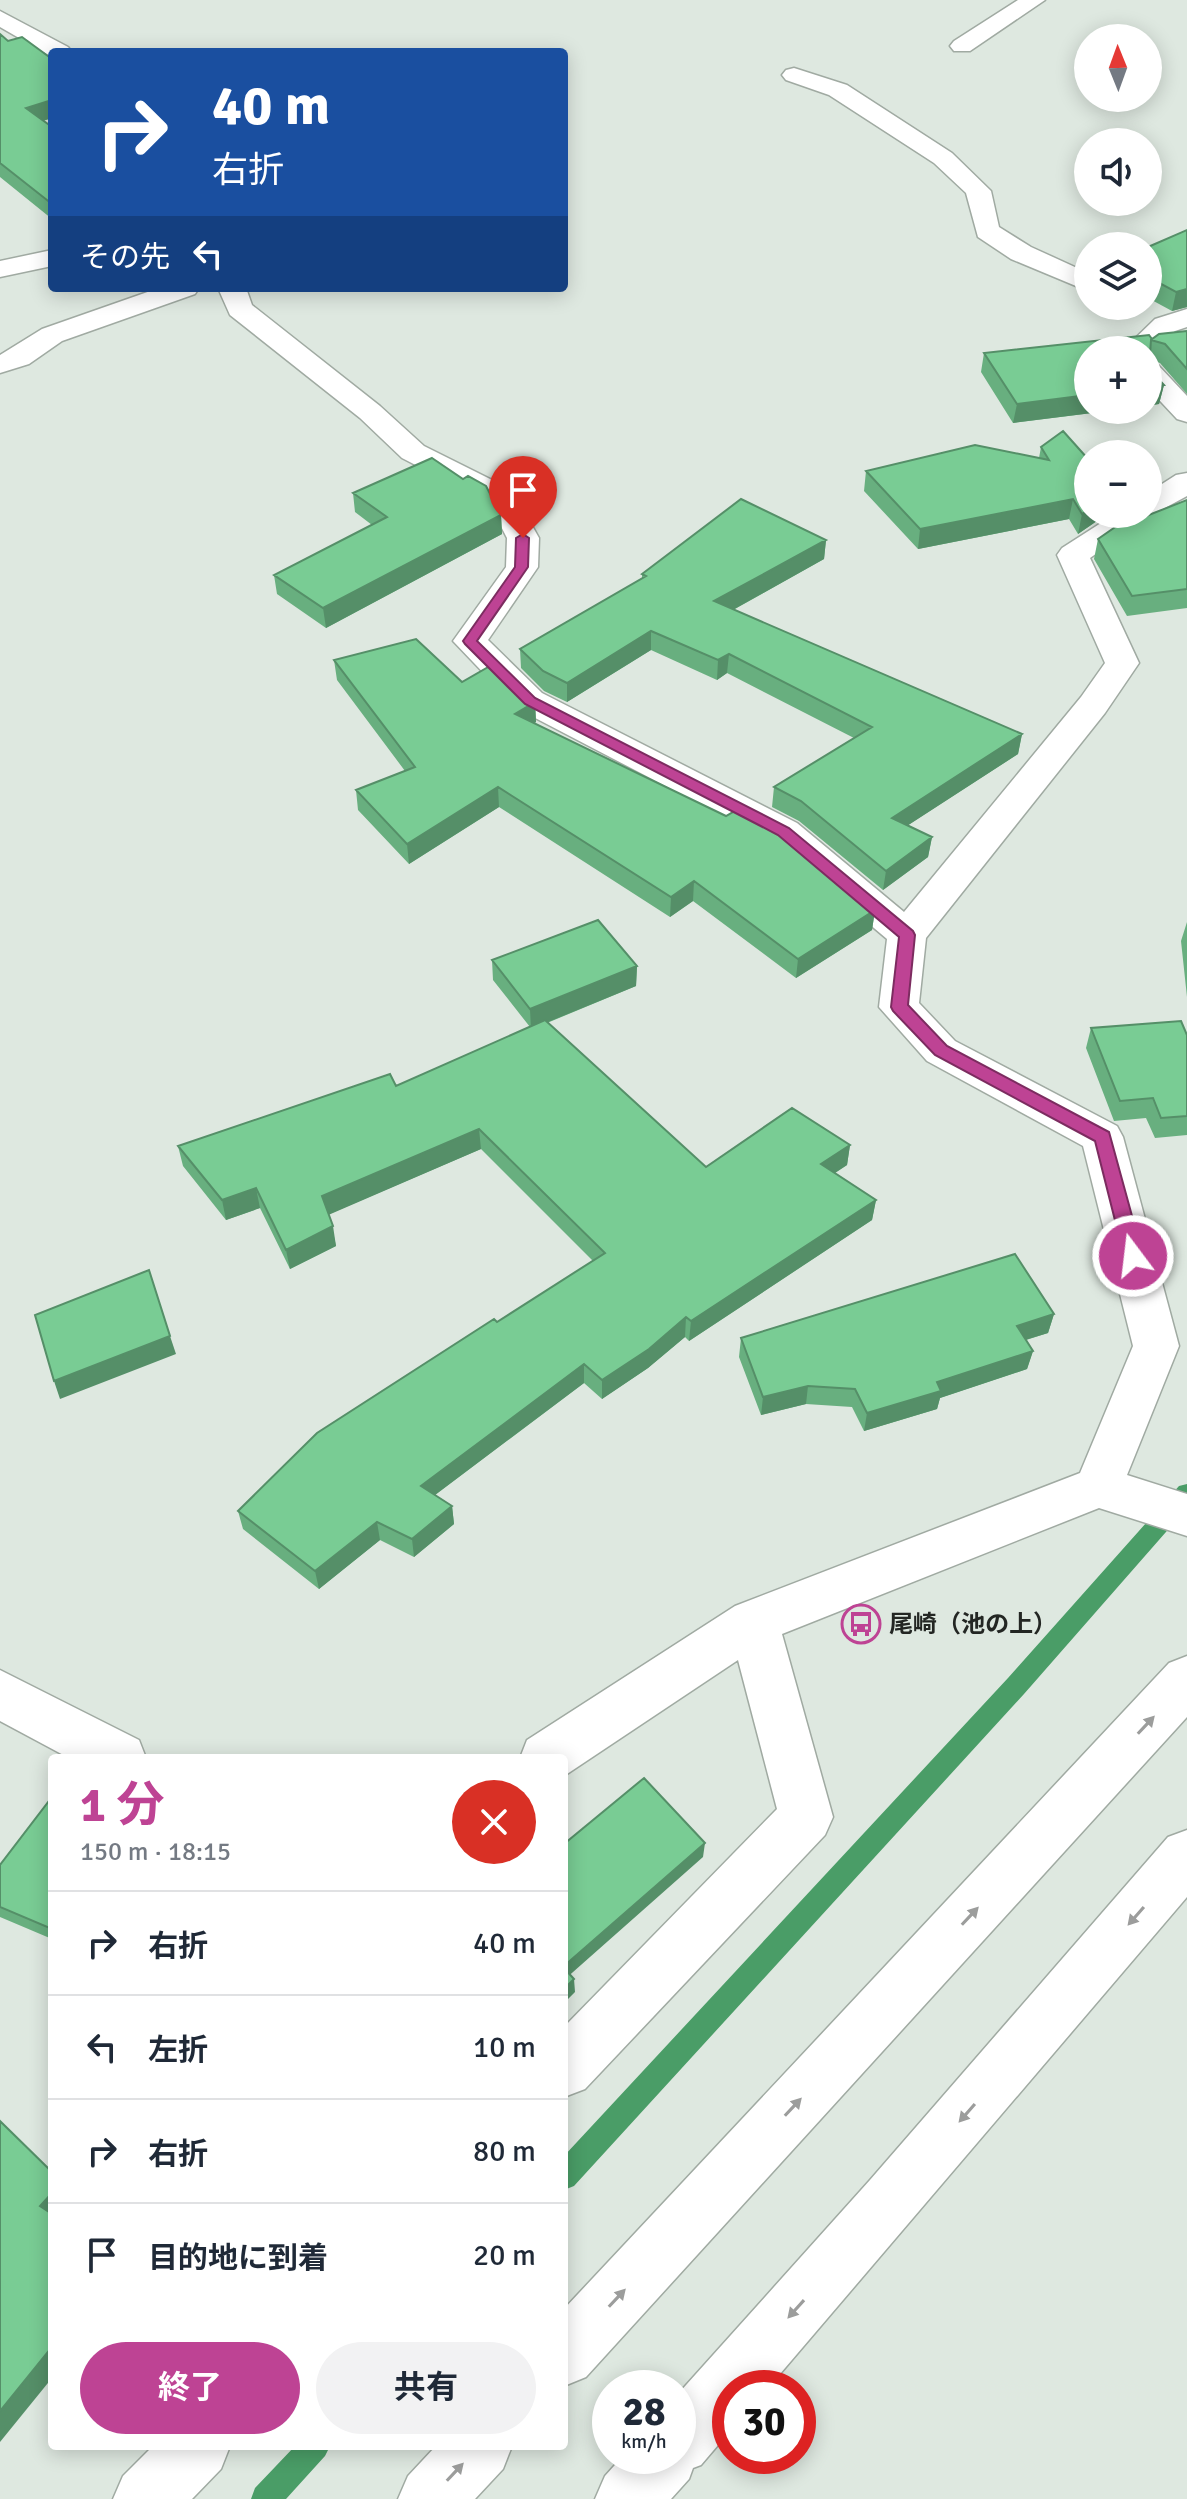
<!DOCTYPE html>
<html lang="ja">
<head>
<meta charset="utf-8">
<style>
	body { margin:0; font-family:Signika,"Noto Sans JP",sans-serif; background:#f2f2f3; color:#1f2937; height:100vh; display:flex; flex-direction:column; font-size:30px; white-space:nowrap }
	* { box-sizing:border-box; margin:0 }
	p { font-size:26px; color:#747a83 }
	.icon { flex:none; width:44px; height:44px; fill:none; stroke:currentColor; stroke-width:2; stroke-linecap:round; stroke-linejoin:round }
	.map { position:relative; flex:1; overflow:hidden }
	.panel { position:absolute; left:48px; top:1754px; width:520px; height:696px; display:flex; flex-direction:column; background:#fff; border-radius:8px; box-shadow:0 4px 20px #0003 }
	.panel>* { flex:none }
	.guide { position:absolute; left:48px; top:48px; width:520px; height:244px; border-radius:8px; box-shadow:0 4px 20px #0003; background:#1a4fa0; color:#fff; overflow:hidden }
	.needle { width:52px; rotate:359deg }
	.controls { position:absolute; left:1074px; top:24px; display:grid; gap:16px }
	.controls a { display:grid; place-items:center; width:88px; height:88px; border-radius:50%; background:#fff; box-shadow:0 4px 20px #0003; font-size:40px }
	.speed { position:absolute; left:592px; top:2370px; display:flex; gap:16px; font-size:40px; font-weight:700; text-align:center }
	.speed>* { display:grid; place-content:center; width:104px; height:104px; border-radius:50%; background:#fff; box-shadow:0 4px 20px #0003; line-height:1 }
	.speed small { font-size:20px; font-weight:400 }
	.speed .limit { border:12px solid #d22; background:#fff; color:#111 }
	.pin { position:absolute; display:grid; place-items:center; width:68px; height:68px; color:#fff; margin:-82px -34px; border-radius:50% 50% 50% 0; rotate:-45deg; box-shadow:0 0 8px #0007 }
	.pin .icon { rotate:45deg }
	.me { position:absolute; width:88px; margin:-44px; rotate:345deg; stroke-linejoin:round; filter:drop-shadow(0 0 6px #0008) }
	.turn { display:flex; align-items:center; gap:28px; height:168px; padding:0 32px; font-size:36px }
	.turn .icon { width:104px; height:104px; stroke-width:2.5 }
	.turn b { display:block; font-size:56px; line-height:68px }
	.then { display:flex; align-items:center; height:76px; padding:0 32px; background:#0003; gap:16px; font-size:30px }
	.round { display:grid; place-items:center; flex:none; width:84px; height:84px; border-radius:42px; background:#f2f2f3 }
	.headline { display:flex; align-items:center; justify-content:space-between; height:136px; padding:0 32px }
	h1 { font-size:48px; font-weight:700; line-height:60px; color:#be4394 }
	.action { display:flex; gap:16px; margin-top:auto; padding:16px 32px }
	.action a { flex:1; height:92px; border-radius:48px; background:#be4394; color:#fff; font-size:32px; font-weight:700; line-height:92px; text-align:center }
	.action a+a { background:#f2f2f3; color:#1f2937 }
	ul { padding:0; list-style:none }
	li { display:flex; align-items:center; gap:24px; height:104px; padding:0 32px; border-top:2px solid #e0e1e3 }
	li div { flex:1 }
	li b { display:block; font-size:30px }
	li em { font-style:normal }
	.map>svg:first-child { display:block }
</style>
</head>
<body>
<div class="map">
<svg width="1187" height="2499" viewBox="0 0 1187 2499">
	<rect width="100%" height="100%" fill="#dee8e0"/>
	<g fill="none" stroke-linecap="round" stroke-linejoin="round">
		<path fill="#4a9d67" fill-rule="evenodd" d="M1187 1484V1508L1024 1694 574 2186 564 2190V2156L1008 1678 1179 1486Z
			M295 2446H330L325 2456 286 2499H251L255 2488Z"/>
		<defs>
			<path id="minor" d="M1018 0H1045L970 51H954L950 46 954 41Z
				M0 11 68 47 72 52H52V57L0 27Z
				M794 68 847 85 952 153 991 191 999 227 1031 247 1088 273V291L1011 259 978 237 966 193 934 163 829 95 786 80 782 75 786 70Z
				M52 250V266L0 277V261Z
				M159 288H199L195 294 62 341 29 364 0 373V355L42 329Z
				M218 288H246L252 305 380 406 424 446 512 490 539 538 538 567 488 640 542 693 797 823 904 912 1081 697 1105 663 1057 555 1062 548 1115 514H1148V493L1176 475 1187 473V496L1150 516 1090 558 1139 663 1105 713 926 938 919 1003 955 1041 1117 1126 1123 1137 1179 1346 1127 1475 1187 1494V1536L1099 1508 782 1634 833 1817 825 1835 585 2089 564 2097V2027L777 1809 738 1660 564 1776V1758H520L527 1740 735 1606 1080 1473 1133 1346 1083 1146 927 1061 879 1007 887 939 771 841 518 709 453 641 506 567 507 538 489 503 402 458 360 418 230 315Z
				M1187 309V327L1175 331 1148 355V350H1123L1155 319Z
				M1148 362 1158 365 1187 396V422L1177 419 1148 388Z
				M1187 1656V1717L586 2377 564 2386V2309L1169 1663Z
				M0 1670 139 1740 146 1758H69L0 1721Z
				M1187 1830V1897L768 2388H730V2431L701 2465 693 2468 689 2479 671 2499H595L605 2476 623 2456H678V2394L870 2180 1168 1837Z
				M153 2446H230L221 2469 192 2499H113L123 2476Z
				M436 2446H512L503 2469 475 2499H398L408 2476Z"/>
		</defs>
		<use href="#minor" stroke="#a0aaa2" stroke-width="3"/>
		<use href="#minor" fill="#fff" fill-rule="evenodd"/>
	</g>
	<path fill="#68af7f" d="M0 34 52 118 43 121 52 127V219L0 177Z
		M1148 247 1187 307 1172 311 1148 298Z
		M1187 331V394L1160 363 1150 360 1149 369 1164 385 1159 404 1088 410H1116L1013 423 981 372 984 353 1152 339Z
		M1041 447 1088 514H1107L1078 534 1069 519 918 549 864 491 866 471 1039 458Z
		M463 479 501 515 502 534 326 628 277 594 274 575 372 525 355 512 353 493Z
		M1187 500V608L1127 616 1094 559 1098 539 1141 518Z
		M826 540 824 559 733 610 1022 734 1018 754 908 825 932 837 928 857 883 890 799 821 772 807 774 787 854 738 727 673 717 680 651 650 567 702 544 691 521 668 520 649 642 579V574Z
		M334 660 515 691 535 702 536 722 534 723 854 897 875 910 872 930 796 978 693 901 670 917 499 807 409 864 358 810 356 790 405 771 337 680Z
		M1187 922V997L1181 941Z
		M492 960 637 966 636 986 547 1023 706 1167 850 1145 847 1165 835 1173 876 1200 872 1220 689 1341 685 1337 648 1368 602 1399 584 1383 435 1495 452 1506 454 1524 414 1557 380 1540 319 1589 243 1529 238 1511 497 1322 593 1261 481 1149 329 1214 336 1246 290 1269 260 1208 226 1220 183 1166 178 1146 396 1086 530 1027 493 980Z
		M1091 1028 1187 1035V1135L1155 1138 1146 1118 1114 1121 1086 1048Z
		M1054 1314 1048 1333 1026 1340 1033 1351 1027 1369 940 1398 937 1409 864 1431 852 1407 806 1404 761 1415 739 1357 741 1338Z
		M52 1797V1939L0 1917V1865Z"/>
	<path fill="#558f68" d="M52 100V118L29 125 26 108Z
		M1187 289V307L1172 311 1176 292Z
		M1164 385 1159 404 1148 406V387Z
		M1088 395V410H1116L1013 423 1017 404Z
		M1073 499 1069 519 918 549 920 529Z
		M1088 510V514H1107L1078 534 1082 514Z
		M501 515 502 534 326 628 323 608Z
		M826 540 824 559 713 621 714 601Z
		M651 631V650L567 702V683Z
		M729 654 727 673 717 680 718 660Z
		M535 702 536 722 516 734 515 714Z
		M1022 734 1018 754 890 837 892 818Z
		M498 787 499 807 409 864 407 844Z
		M932 837 928 857 883 890 886 871Z
		M694 881 693 901 670 917 671 897Z
		M875 910 872 930 796 978 798 959Z
		M637 966 636 986 531 1029 530 1009Z
		M479 1129 481 1149 326 1216 322 1196Z
		M850 1145 847 1165 818 1184 821 1164Z
		M256 1188 260 1208 226 1220 222 1200Z
		M876 1200 872 1220 689 1341 691 1321Z
		M333 1226 336 1246 290 1269 286 1250Z
		M1054 1314 1048 1333 1012 1344 1017 1326Z
		M686 1317 685 1337 648 1368 602 1399V1380Z
		M170 1336 176 1354 60 1399 54 1381Z
		M1033 1351 1027 1369 940 1398 937 1409 864 1431 867 1413 937 1382Z
		M584 1364V1383L423 1504 421 1486Z
		M808 1386 806 1404 761 1415 763 1397Z
		M452 1506 454 1524 414 1557 412 1539Z
		M377 1522 380 1540 319 1589 315 1571Z
		M705 1843 703 1857 564 1980V1966Z
		M574 1979 575 1992 564 2003V1989Z
		M52 2193V2219L40 2206Z
		M52 2347V2378L0 2442V2411Z"/>
	<path fill="#79cc94" stroke="#558f68" stroke-width="2" d="M0 34 8 41 22 37 52 59V100L26 108 52 127V204L0 163Z
		M1187 230V289L1176 292 1148 277V247Z
		M1187 331V369L1165 344 1151 340 1149 369 1164 385 1148 387V350H1088V395L1017 404 984 353 1149 335 1152 339 1159 334Z
		M1063 431 1088 459V510L1082 514 1073 499 920 529 866 471 975 445 1049 460 1041 447Z
		M432 458 463 479 468 476 486 486 501 515 323 608 274 575 387 517 353 493Z
		M741 499 826 540 714 601 1022 734 892 818 932 837 886 871 801 801 774 787 872 727 729 654 718 660 651 631 567 683 543 671 520 649 646 576 642 574Z
		M1187 500V589L1132 596 1098 539 1134 514H1138L1141 518Z
		M416 639 462 682 490 666 515 691 535 702 515 714 726 816 740 808 771 824 855 894 852 895 875 910 798 959 694 881 671 897 498 787 407 844 356 790 415 767 334 660Z
		M598 920 637 966 530 1009 492 960Z
		M545 1020 706 1167 792 1108 850 1145 821 1164 876 1200 691 1321 686 1317 649 1349 602 1380 584 1364 421 1486 452 1506 412 1539 377 1522 315 1571 238 1511 317 1433 494 1319 497 1322 605 1253 479 1129 322 1196 333 1226 286 1250 256 1188 222 1200 178 1146 390 1074 396 1086Z
		M1181 1021 1187 1035V1116L1161 1118 1153 1098 1120 1101 1091 1028Z
		M1015 1254 1054 1314 1017 1326 1033 1351 937 1382 941 1391 867 1413 855 1389 808 1386 763 1397 741 1338Z
		M149 1270 170 1336 54 1381 35 1315Z
		M644 1778 705 1843 564 1966V1844Z
		M52 1797V1929L0 1907V1865Z
		M564 1968 574 1979 564 1989Z
		M0 2121 52 2172V2193L40 2206 52 2214V2347L0 2411Z"/>
	<defs><path id="oneway-solid" d="M-6-.8H1V-3.2L6.5 0L1 3.2V.8H-6Z" transform="scale(2)"/></defs>
	<g fill="#9c9d9c">
		<use href="#oneway-solid" transform="translate(1146 1725) rotate(-47)"/>
		<use href="#oneway-solid" transform="translate(970 1916) rotate(-47)"/>
		<use href="#oneway-solid" transform="translate(1136 1916) rotate(131)"/>
		<use href="#oneway-solid" transform="translate(793 2107) rotate(-47)"/>
		<use href="#oneway-solid" transform="translate(967 2113) rotate(131)"/>
		<use href="#oneway-solid" transform="translate(617 2298) rotate(-47)"/>
		<use href="#oneway-solid" transform="translate(796 2309) rotate(132)"/>
		<use href="#oneway-solid" transform="translate(455 2472) rotate(-47)"/>
	</g>
	<path fill="#be4394" stroke="#7c2c60" stroke-width="2" d="M523 534 529 538 528 567 477 641 535 698 789 828 913 931 915 935 908 1005 947 1046 1109 1132 1143 1256 1140 1261H1127L1124 1256 1095 1141 935 1055 893 1011 891 1007 899 937 778 835 525 704 465 644 463 641 515 567 516 538Z"/>
	<defs>
		<symbol id="bus-ring" viewBox="-11 -11 22 22"><circle r="9.5" fill="#dee8e0" stroke="#be4394" stroke-width="1.5"/><path d="M-5-6H5V4H4V6H2V4H-2V6H-4V4H-5ZM-3.5-4V0h7V-4ZM-3.5 1.2v1.5H-2V1.2ZM2 1.2v1.5H3.5V1.2Z" fill="#be4394"/></symbol>
	</defs>
	<g fill-rule="evenodd">
		<use href="#bus-ring" x="839" y="1602" width="44" height="44"/>
	</g>
	<g text-anchor="middle" stroke-width="6" stroke-linejoin="round" paint-order="stroke">
		<g font-size="24" font-weight="bold" fill="#232623" stroke="#dee8e0" text-anchor="start">
			<text x="889" y="1632">尾崎（池の上）</text>
		</g>
	</g>
</svg>
<div class="controls">
<a><svg class="needle" viewBox="-14 -14 28 28"><path d="M0-13l5 13h-10z" fill="#e53935"/><path d="M0 13l5-13h-10z" fill="#747a83"/></svg></a>
<a><svg class="icon" aria-label="sound" viewBox="0 0 24 24"><path d="M4 9h4l5-4v14l-5-4H4zM17 9q2 3 0 6"/></svg></a>
<a><svg class="icon" aria-label="layers" viewBox="0 0 24 24"><path d="M12 4l9 5-9 5-9-5zM3 14l9 5 9-5"/></svg></a>
<a>+</a>
<a>−</a>
</div>
<div class="speed"><div>28<small>km/h</small></div><div class="limit">30</div></div>
<div class="pin" style="left:523px;top:538px;background:#d93025"><svg class="icon" aria-label="arrive" viewBox="0 0 24 24"><path d="M6 21V4h12l-3 4 3 4H6"/></svg></div>
<svg class="me" style="left:1133px;top:1256px" viewBox="-20 -20 40 40"><circle r="17" fill="#be4394" stroke="#fff" stroke-width="3"/><path d="M0-11L8 9 0 5-8 9z" fill="#fff"/></svg>
<div class="guide">
<div class="turn"><svg class="icon" aria-label="right" viewBox="0 0 24 24"><path d="M7 20v-9h11M14 6l5 5-5 5"/></svg><div><b>40 m</b>右折</div></div>
<div class="then">その先<svg class="icon" aria-label="left" viewBox="0 0 24 24"><path d="M17 20v-9H6M10 6l-5 5 5 5"/></svg></div>
</div>
<section class="panel">
<div class="headline"><div><h1>1 分</h1><p>150 m · 18:15</p></div><a class="round" style="background:#d93025;color:#fff"><svg class="icon" aria-label="close" viewBox="0 0 24 24"><path d="M6 6l12 12M18 6L6 18"/></svg></a></div>
<ul>
<li><svg class="icon" aria-label="right" viewBox="0 0 24 24"><path d="M7 20v-9h11M14 6l5 5-5 5"/></svg><div><b>右折</b></div><em>40 m</em></li>
<li><svg class="icon" aria-label="left" viewBox="0 0 24 24"><path d="M17 20v-9H6M10 6l-5 5 5 5"/></svg><div><b>左折</b></div><em>10 m</em></li>
<li><svg class="icon" aria-label="right" viewBox="0 0 24 24"><path d="M7 20v-9h11M14 6l5 5-5 5"/></svg><div><b>右折</b></div><em>80 m</em></li>
<li><svg class="icon" aria-label="arrive" viewBox="0 0 24 24"><path d="M6 21V4h12l-3 4 3 4H6"/></svg><div><b>目的地に到着</b></div><em>20 m</em></li>
</ul>
<div class="action"><a>終了</a><a>共有</a></div>
</section>
</div>
</body>
</html>
